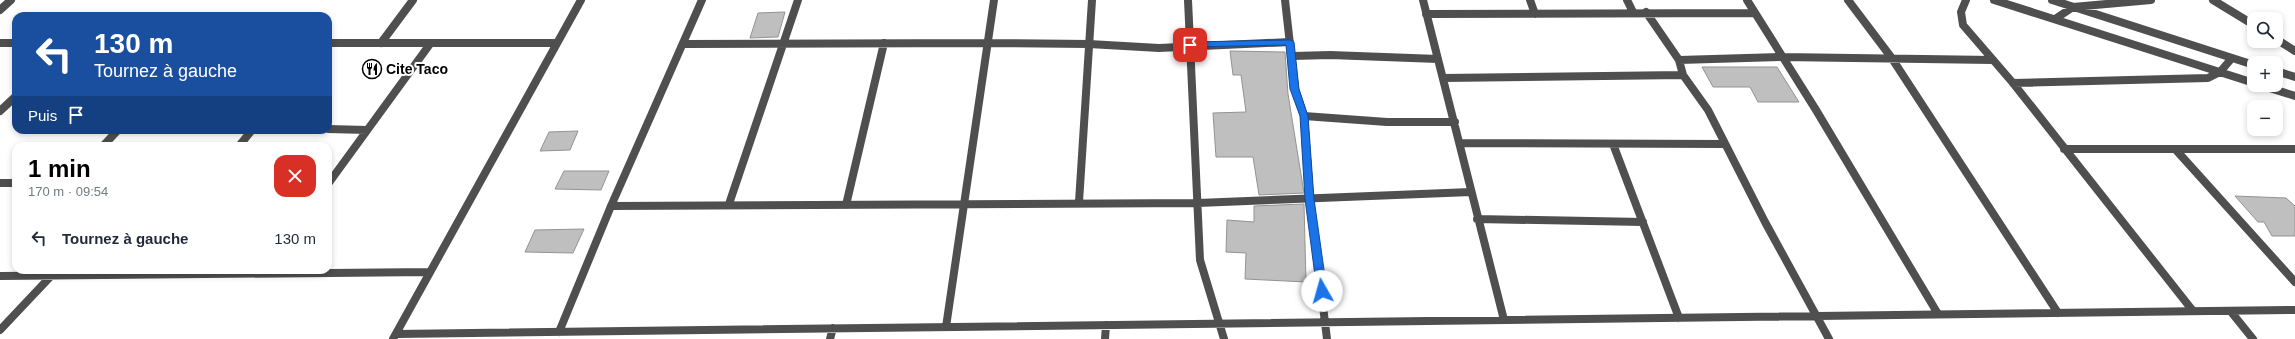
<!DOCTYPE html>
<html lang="fr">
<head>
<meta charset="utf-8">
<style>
	body { margin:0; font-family:Helvetica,sans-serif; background:#f2f2f3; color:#1f2937; height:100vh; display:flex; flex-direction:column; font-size:15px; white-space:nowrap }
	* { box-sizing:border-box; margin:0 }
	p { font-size:13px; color:#747a83 }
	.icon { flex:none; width:22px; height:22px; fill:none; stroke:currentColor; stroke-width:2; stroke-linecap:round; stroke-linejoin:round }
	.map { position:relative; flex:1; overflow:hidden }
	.drawer { position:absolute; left:12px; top:142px; width:320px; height:132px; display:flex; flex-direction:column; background:#fff; border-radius:12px; box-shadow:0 2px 6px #0003 }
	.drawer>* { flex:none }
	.banner { position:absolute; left:12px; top:12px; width:320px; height:122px; border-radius:12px; box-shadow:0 2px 6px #0003; background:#1a4fa0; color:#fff; overflow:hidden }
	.tools { position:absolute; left:2247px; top:12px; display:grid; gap:8px }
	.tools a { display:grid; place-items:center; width:36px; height:36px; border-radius:8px; background:#fff; box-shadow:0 2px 6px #0003; font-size:20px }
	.pin { position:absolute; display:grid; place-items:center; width:34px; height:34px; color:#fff; margin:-17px; border-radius:8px; box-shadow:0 2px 6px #0006 }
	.me { position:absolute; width:44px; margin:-22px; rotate:353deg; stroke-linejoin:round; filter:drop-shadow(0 0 3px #0008) }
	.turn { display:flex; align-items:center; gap:14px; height:84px; padding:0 16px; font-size:18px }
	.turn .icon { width:52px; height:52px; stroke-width:2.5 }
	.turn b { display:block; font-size:28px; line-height:34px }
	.then { display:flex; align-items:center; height:38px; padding:0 16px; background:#0003; gap:8px; font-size:15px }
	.round { display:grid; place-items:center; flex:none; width:42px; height:42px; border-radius:12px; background:#f2f2f3 }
	.summary { display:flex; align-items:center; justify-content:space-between; height:68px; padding:0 16px }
	h1 { font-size:24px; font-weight:800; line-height:30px; color:#000 }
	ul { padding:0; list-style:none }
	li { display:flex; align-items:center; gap:12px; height:56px; padding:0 16px }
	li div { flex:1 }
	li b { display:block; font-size:15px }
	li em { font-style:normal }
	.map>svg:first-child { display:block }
</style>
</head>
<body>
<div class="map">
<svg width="2295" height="339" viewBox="0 0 2295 339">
	<rect width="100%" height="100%" fill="#fff"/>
	<path fill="#bfbfbf" stroke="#939393" d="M785 12 778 37 750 38 758 13Z
		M1230 51 1285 52 1288 94 1304 193 1259 195 1253 157H1216L1213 113 1246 112 1241 75H1233Z
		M1702 67H1777L1799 102H1758L1750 87H1713Z
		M578 131 570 150 540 151 549 132Z
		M564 171H609L601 190 555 189Z
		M2235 196 2286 198 2295 206V236H2272L2264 222H2258Z
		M1304 204 1306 282 1245 279 1246 253 1226 252 1227 220 1254 222V206Z
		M584 229 573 253 525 252 535 230Z"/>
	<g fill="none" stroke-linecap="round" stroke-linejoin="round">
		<path stroke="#4f4f4f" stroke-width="8" d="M1188 0 1200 260 1224 339
			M1285 0 1295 89 1304 116 1310 199 1327 339
			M1423 0 1504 320
			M1530 0 1535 14
			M1627 0 1633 12
			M1747 0 1816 110 1938 314
			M1848 0 1891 57 2058 313
			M1966 0 1961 12 1963 25 2013 83 2193 311
			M1994 0 2254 83
			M2052 0 2254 65
			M2213 0 2254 25
			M0 10 11 0
			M1646 12 1679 60 1683 75 1708 110 1765 222 1829 339
			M1426 14 1754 13
			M2055 19 2073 7 2151 0
			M2276 39 2295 51
			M0 43H16
			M328 43H557
			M381 43 413 0
			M685 44 989 43 1089 44 1159 48 1290 42
			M1293 56 1330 55 1438 59
			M1679 60 1782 57 1993 60
			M2276 71 2295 77
			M1443 78 1683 75
			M2013 83 2208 78 2220 72 2232 58
			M2260 85 2295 96
			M0 111 16 96
			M1304 116 1387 122H1455
			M328 129 367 130
			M1460 143 1725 144
			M1613 144 1679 318
			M103 146 118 130
			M239 146 252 130
			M2064 149H2295
			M2176 150 2295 282
			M0 183H16
			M328 184 430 44
			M1079 202 1092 0
			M729 204 798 0
			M846 205 884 43
			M611 206 1198 203 1471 192
			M1477 219 1643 222
			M0 276 430 272
			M2232 313 2253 339
			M946 327 994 0
			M0 330 51 276
			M559 332 611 206 702 0
			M396 334 2295 310
			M393 339 581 0
			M830 339 833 328
			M1105 339 1106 325"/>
	</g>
	<path fill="#1a73e8" stroke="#114b97" d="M1290 40 1294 42 1299 89 1308 116 1314 199 1327 291 1322 295 1317 291 1305 199 1300 116 1290 89 1286 45 1190 47 1185 45 1190 42Z"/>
	<defs>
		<symbol id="restaurant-ring" viewBox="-11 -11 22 22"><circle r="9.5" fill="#fff" stroke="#000" stroke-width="1.5"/><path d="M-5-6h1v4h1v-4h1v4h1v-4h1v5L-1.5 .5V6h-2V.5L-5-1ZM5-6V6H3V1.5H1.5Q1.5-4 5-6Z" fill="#000"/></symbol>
	</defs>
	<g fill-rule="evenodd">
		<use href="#restaurant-ring" x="361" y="58" width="22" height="22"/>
	</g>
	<g text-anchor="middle" stroke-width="4" stroke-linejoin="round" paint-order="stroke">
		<g font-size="14" font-weight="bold" fill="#000" stroke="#fff" text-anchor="start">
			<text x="386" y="74">Cite Taco</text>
		</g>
	</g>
</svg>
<div class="tools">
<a><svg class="icon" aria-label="search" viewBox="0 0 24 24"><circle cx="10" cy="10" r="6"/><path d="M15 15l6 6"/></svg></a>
<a>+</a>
<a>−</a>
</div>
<div class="pin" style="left:1190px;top:45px;background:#d93025"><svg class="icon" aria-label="arrive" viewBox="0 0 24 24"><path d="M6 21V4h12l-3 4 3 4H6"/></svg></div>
<svg class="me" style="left:1322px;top:291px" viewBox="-20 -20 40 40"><circle r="19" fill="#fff"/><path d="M0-13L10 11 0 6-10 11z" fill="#1a73e8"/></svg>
<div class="banner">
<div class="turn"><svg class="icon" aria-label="left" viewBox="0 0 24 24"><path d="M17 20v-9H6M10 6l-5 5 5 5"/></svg><div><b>130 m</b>Tournez à gauche</div></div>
<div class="then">Puis<svg class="icon" aria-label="arrive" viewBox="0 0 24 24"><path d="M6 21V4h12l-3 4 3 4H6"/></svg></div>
</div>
<section class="drawer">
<div class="summary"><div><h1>1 min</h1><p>170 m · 09:54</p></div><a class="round" style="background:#d93025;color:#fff"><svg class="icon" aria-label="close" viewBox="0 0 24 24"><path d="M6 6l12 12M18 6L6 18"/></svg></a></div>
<ul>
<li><svg class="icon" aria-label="left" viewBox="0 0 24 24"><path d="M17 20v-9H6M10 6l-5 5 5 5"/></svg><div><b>Tournez à gauche</b></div><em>130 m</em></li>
</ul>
</section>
</div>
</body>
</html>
